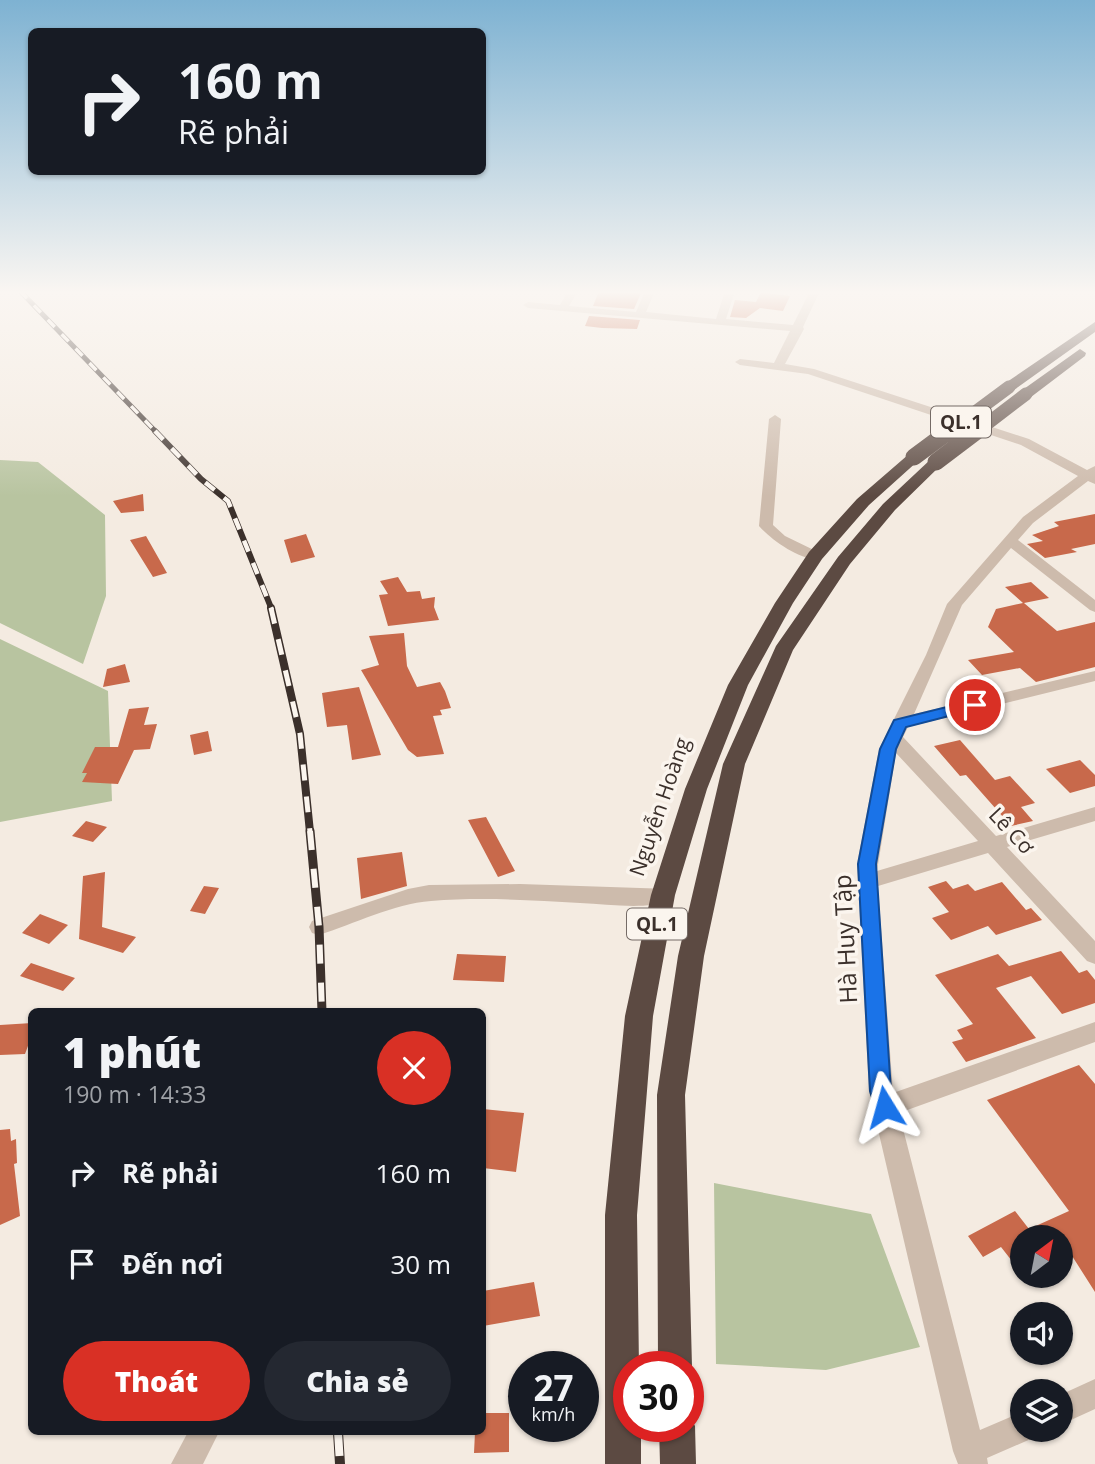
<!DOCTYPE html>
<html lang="vi">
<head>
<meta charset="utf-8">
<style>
	body { margin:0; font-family:"Open Sans",sans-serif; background:#242831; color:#f1f3f6; height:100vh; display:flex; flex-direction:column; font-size:26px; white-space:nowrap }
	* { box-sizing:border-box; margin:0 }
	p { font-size:23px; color:#9ea1a6 }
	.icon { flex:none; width:38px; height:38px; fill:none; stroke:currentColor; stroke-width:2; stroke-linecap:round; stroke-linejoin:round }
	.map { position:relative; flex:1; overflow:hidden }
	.side { position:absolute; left:28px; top:1008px; width:458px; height:427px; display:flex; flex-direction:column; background:#171b24; border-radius:10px; box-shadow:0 2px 5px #0004 }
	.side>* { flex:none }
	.guide { position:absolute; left:28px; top:28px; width:458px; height:147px; border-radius:10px; box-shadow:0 2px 5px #0004; background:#171b24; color:#f1f3f6; overflow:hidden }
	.needle { width:46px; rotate:32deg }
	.fabs { position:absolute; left:1010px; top:1225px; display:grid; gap:14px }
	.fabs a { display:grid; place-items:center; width:63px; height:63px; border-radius:50%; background:#171b24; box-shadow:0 2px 5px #0004; font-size:35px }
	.speed { position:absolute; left:508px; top:1351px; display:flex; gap:14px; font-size:35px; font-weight:700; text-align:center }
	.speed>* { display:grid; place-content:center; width:91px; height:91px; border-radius:50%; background:#171b24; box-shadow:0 2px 5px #0004; line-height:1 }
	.speed small { font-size:18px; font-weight:400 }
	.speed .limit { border:10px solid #d22; background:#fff; color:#111 }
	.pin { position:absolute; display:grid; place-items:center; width:60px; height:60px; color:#fff; margin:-30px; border:4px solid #fff; border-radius:50%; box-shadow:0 2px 7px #0007 }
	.me { position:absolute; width:77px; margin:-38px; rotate:352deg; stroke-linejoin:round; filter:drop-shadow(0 0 5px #0008) }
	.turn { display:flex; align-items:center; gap:24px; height:147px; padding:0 35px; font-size:32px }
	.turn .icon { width:91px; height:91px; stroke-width:2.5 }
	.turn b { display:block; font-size:49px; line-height:60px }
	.round { display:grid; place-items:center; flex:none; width:74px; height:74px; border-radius:37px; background:#242831 }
	.headline { display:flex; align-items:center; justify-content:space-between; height:119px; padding:0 35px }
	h1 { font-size:42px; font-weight:800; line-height:52px }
	.button { display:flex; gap:14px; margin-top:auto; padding:14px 35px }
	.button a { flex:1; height:80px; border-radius:42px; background:#d93025; color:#fff; font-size:28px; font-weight:800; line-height:80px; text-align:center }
	.button a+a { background:#242831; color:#f1f3f6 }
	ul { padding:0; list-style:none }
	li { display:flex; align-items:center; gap:21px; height:91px; padding:0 35px }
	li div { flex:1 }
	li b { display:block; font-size:26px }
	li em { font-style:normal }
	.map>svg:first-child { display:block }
</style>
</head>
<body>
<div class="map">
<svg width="1095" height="1464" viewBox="0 0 1095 1464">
	<rect width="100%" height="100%" fill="#f4ebe1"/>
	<path fill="#b8c4a0" d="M0 460 38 462 105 515 106 596 83 664 0 623Z
		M0 639 108 691 112 801 0 822Z
		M714 1183 871 1214 920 1347 826 1370 716 1364Z"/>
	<path fill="#c8694b" d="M599 291H622L641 293 634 309 593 306Z
		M761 292 790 296 783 311 760 308 746 318 730 317 735 300 756 302Z
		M589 316 640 320 637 329 602 328 585 326Z
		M143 494 144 511 121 513 113 501Z
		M1095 514V544L1071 549 1077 552 1045 558 1027 544 1043 541 1032 535 1059 526 1054 522Z
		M306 534 315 557 291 563 284 540Z
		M146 536 167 573 153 577 130 540Z
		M398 577 407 592 420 591 422 599 435 597 434 607 439 620 388 626 379 595 388 594 380 581Z
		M1031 582 1049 598 1024 603 1057 631 1095 622V667L1036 682 1020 668 982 675 968 660 1014 652 988 627 996 609 1023 603 1005 587Z
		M404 633 407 666 417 687 440 682 445 691 451 708 440 710 442 715 433 716 444 754 417 757 408 750 361 670 379 665 369 636Z
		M125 664 130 682 103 687 107 669Z
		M983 682 994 692 974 697 963 687Z
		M359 687 381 755 352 760 347 725 327 727 322 693Z
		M149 707 144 725 157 724 150 749 134 750 118 784 82 782 87 773H82L95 747H118L129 709Z
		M208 731 212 751 194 755 190 735Z
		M960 740 995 780 1010 776 1035 803 1021 807 1033 821 1011 826 966 775 960 776 934 746Z
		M1080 760 1095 775V786L1070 793 1046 769Z
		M486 817 515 871 498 877 468 820Z
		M86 821 107 827 93 842 72 836Z
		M402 852 407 886 361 899 357 858Z
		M105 872 102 927 136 937 123 953 79 939 83 876Z
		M946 881 953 889 968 884 975 891 1002 882 1026 910 1031 908 1042 920 996 935 988 926 951 940 932 918 949 912 928 887Z
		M204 886 219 888 205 914 190 911Z
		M40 914 68 925 49 944 22 933Z
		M1061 951 1079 973 1087 970 1095 980V1003L1062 1014 1031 976 996 988 1036 1038 966 1062 952 1042 963 1039 957 1030 973 1024 935 975 998 954 1009 966Z
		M457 954 506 956 504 982 453 980Z
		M31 963 75 978 63 991 20 976Z
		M32 1023V1035L25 1054 0 1055V1025Z
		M1079 1065 1095 1084V1292L1060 1237H1022V1274L1001 1247 983 1257 968 1236 1015 1211 1029 1229 1069 1211 987 1100Z
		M483 1109 524 1113 516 1172 483 1168Z
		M10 1129 11 1141 16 1139 17 1163 14 1164 20 1216 0 1225V1130Z
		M534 1282 540 1316 483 1326V1291Z
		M483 1413H509V1452L474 1453 475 1432H483Z"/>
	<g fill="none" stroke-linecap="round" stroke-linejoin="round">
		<path fill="#cdbbac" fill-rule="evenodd" d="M568 291H578L569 306 636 312 645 291H655L646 312 716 319 725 291H735L726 319 793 325 810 291H820L803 327 804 329 785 364 814 369 1029 439 1087 470 1095 466V484L1088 481 1033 523 1018 540 1095 600V612L1090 610 1011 548 962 605 914 714 1095 671V681L908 727 903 737 996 836 1095 807V821L1007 847 1095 941V964L1087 961 988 853 878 886 893 1093 1095 1022V1042L899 1113 980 1430 1022 1412V1430H1036L1033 1438 987 1458 988 1464H958L953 1451 869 1091 857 864 879 749 926 655 947 604 1023 517 1078 476 1021 445 808 374 740 365 735 362 740 359 774 363 790 331 528 308 523 305 528 302 560 305ZM896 753 978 841 877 871Z
			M775 415 781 419 773 525 785 536 820 553 822 556 820 559C802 562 770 539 759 526L769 419Z
			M520 884 670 889 673 895 670 901C643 910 609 904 580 903 531 900 480 897 431 901 393 904 354 924 319 935L312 933 309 927 312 921 408 889 429 885Z
			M1095 1379V1409L1060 1425V1395Z
			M188 1432H219L203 1464H171Z"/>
		<path fill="#5c4a42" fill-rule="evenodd" d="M1095 322V332L1014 390H1004V384Z
			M1080 349 1086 353 1085 356 1031 397H1021V391Z
			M914 452 919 454 922 457 919 460 869 505 822 559 793 603 748 685 707 789 675 895 653 1016 637 1215 639 1367H628V1426H641V1464H605V1215L625 1016 651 895 685 789 728 685 775 603 809 552 857 499 909 454Z
			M936 457 944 462 941 465 895 510 850 564 793 650 745 764 704 956 685 1095 692 1367 688 1378V1367H658L657 1095 678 956 723 764 776 646 838 557 883 504 931 459Z
			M688 1413 695 1426 696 1464H660L659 1426H688Z"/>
		<defs>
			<path id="rail-far4" d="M20 291 157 433"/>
			<path id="rail-far3" d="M155 431 201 479 228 501 272 610"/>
			<path id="rail-far2" d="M271 608 300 734 310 832"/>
			<path id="rail-far1" d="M310 831 319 927 322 1012"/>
			<path id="rail" d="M338 1432 340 1464"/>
		</defs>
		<use href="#rail-far4" stroke="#3b302b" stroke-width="5"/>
		<use href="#rail-far3" stroke="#3b302b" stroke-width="6"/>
		<use href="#rail-far2" stroke="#3b302b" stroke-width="8"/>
		<use href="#rail-far1" stroke="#3b302b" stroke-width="9"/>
		<use href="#rail" stroke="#3b302b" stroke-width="10"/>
		<use href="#rail-far4" stroke="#fbf5ee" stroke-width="3.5" stroke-dasharray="10" stroke-linecap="butt"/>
		<use href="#rail-far3" stroke="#fbf5ee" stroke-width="4.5" stroke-dasharray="12" stroke-linecap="butt"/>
		<use href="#rail-far2" stroke="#fbf5ee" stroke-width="5" stroke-dasharray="16" stroke-linecap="butt"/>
		<use href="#rail-far1" stroke="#fbf5ee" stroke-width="6" stroke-dasharray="19" stroke-linecap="butt"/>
		<use href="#rail" stroke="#fbf5ee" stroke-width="8" stroke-dasharray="24" stroke-linecap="butt"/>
		<path stroke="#5c4a42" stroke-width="13" d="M947 433 1009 387
			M975 433 1026 394"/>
		<path stroke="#5c4a42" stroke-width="17" d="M914 457 949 431
			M936 462 977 431"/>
	</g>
	<linearGradient id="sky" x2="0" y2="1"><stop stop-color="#7eb2d2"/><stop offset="0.59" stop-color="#faf6f2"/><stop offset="1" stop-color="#faf6f2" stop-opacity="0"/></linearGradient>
	<rect width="1095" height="496" fill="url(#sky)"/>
	<path fill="#1a73e8" stroke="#114b97" stroke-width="2" d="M975 700 980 701 983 705 980 708 906 727 896 749 876 864 891 1091 896 1107 893 1114 885 1117 877 1114 870 1091 858 864 880 749 894 720Z"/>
	<g text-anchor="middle" stroke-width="7" stroke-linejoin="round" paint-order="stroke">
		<g fill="#fbf5ee" stroke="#756b66" stroke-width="2">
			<rect x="931" y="406.5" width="60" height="31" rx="5"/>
			<rect x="627" y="908.5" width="60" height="31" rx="5"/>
		</g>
		<g font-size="19" font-weight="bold" fill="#3b302b">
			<text x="961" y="429">QL.1</text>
			<text x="657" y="931">QL.1</text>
		</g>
		<g font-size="21" fill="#3b302b" stroke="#fbf5ee">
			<text transform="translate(660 807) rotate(-71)" y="7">Nguyễn Hoàng</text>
			<text transform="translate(1011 831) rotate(47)" y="7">Lê Cơ</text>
		</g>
		<g font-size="24" fill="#3b302b" stroke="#fbf5ee">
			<text transform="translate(846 939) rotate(-93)" y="8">Hà Huy Tập</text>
		</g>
	</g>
</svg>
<div class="fabs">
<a><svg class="needle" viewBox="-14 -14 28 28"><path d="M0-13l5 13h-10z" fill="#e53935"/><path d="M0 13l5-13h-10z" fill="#9ea1a6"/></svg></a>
<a><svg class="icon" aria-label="sound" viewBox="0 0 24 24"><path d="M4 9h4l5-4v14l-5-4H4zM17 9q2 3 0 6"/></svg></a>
<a><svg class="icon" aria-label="layers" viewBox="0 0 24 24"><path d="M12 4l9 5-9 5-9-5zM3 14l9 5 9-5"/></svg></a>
</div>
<div class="speed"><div>27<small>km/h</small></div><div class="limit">30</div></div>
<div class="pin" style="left:975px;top:705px;background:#d93025"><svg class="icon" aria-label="arrive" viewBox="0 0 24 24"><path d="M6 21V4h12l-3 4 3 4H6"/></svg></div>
<svg class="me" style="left:885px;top:1107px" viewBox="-20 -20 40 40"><path d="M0-17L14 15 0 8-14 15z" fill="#1a73e8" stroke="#fff" stroke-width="4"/></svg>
<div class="guide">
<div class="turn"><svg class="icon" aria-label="right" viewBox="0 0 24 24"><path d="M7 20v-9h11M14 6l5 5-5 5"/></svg><div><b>160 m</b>Rẽ phải</div></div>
</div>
<section class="side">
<div class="headline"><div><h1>1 phút</h1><p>190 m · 14:33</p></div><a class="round" style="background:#d93025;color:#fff"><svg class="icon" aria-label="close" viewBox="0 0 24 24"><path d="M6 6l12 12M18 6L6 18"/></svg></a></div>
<ul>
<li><svg class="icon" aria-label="right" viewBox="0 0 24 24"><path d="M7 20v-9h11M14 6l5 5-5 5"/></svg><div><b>Rẽ phải</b></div><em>160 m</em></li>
<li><svg class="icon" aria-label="arrive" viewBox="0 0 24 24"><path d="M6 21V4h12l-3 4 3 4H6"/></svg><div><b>Đến nơi</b></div><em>30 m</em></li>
</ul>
<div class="button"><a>Thoát</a><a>Chia sẻ</a></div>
</section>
</div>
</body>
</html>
